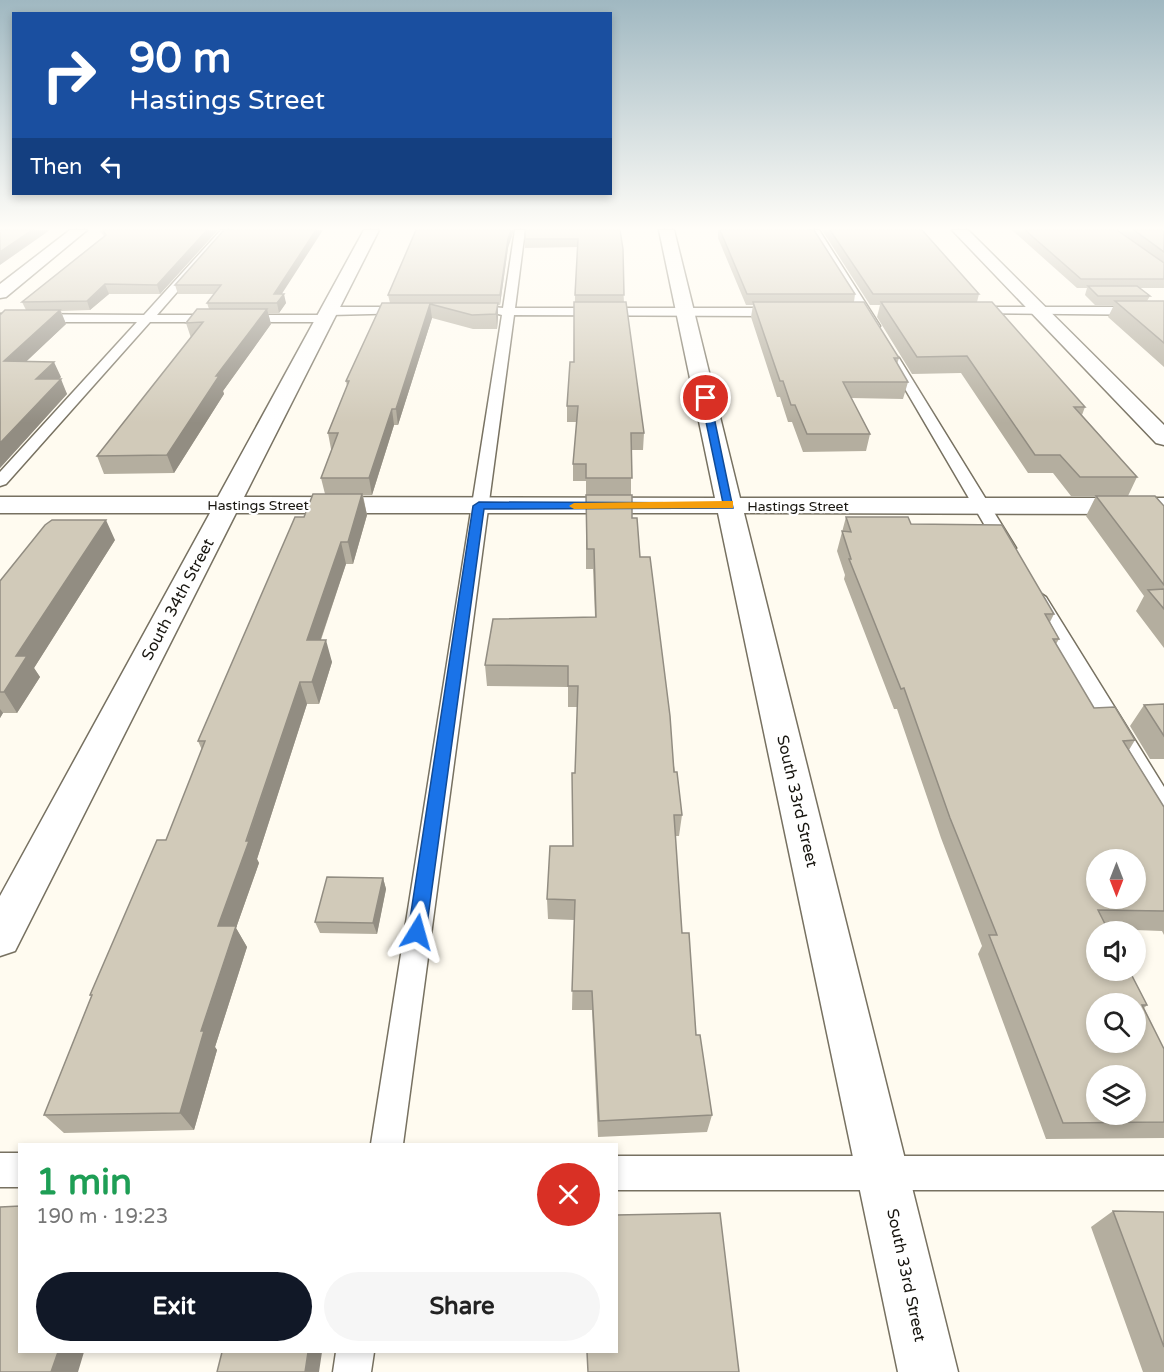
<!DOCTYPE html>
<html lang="en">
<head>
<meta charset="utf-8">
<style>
	body { margin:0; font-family:"Varela Round",sans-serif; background:#f6f6f6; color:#222; height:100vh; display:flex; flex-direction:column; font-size:22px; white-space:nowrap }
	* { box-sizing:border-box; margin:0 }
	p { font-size:20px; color:#767676 }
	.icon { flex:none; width:33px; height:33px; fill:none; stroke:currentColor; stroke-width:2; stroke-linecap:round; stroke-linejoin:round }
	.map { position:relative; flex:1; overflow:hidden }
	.panel { position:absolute; left:18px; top:1143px; width:600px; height:210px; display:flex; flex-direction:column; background:#fff; border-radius:0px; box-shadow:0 3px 9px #0003 }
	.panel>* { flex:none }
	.guide { position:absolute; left:12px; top:12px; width:600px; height:183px; border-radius:0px; box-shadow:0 3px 9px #0003; background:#1a4fa0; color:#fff; overflow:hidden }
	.needle { width:39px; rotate:180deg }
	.fabs { position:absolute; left:1086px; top:849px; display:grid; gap:12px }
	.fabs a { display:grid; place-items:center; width:60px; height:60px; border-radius:50%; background:#fff; box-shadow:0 3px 9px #0003; font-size:30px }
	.pin { position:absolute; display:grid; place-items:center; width:51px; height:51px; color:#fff; margin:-26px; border:3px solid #fff; border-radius:50%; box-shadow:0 2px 6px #0007 }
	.me { position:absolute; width:66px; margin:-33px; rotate:8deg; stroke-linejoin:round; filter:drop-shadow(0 0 4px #0008) }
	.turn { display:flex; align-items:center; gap:21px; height:126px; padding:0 18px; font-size:27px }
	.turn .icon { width:78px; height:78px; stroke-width:2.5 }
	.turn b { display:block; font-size:42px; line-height:51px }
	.then { display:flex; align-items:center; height:57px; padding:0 18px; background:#0003; gap:12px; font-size:22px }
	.round { display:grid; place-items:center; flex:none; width:63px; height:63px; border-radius:32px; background:#f6f6f6 }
	.head { display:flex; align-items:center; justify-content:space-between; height:102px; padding:0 18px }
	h1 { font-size:36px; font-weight:700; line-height:45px; color:#1e9e55 }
	.action { display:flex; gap:12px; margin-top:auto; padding:12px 18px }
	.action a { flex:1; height:69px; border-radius:36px; background:#111827; color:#fff; font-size:24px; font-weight:700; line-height:69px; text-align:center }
	.action a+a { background:#f6f6f6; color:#222 }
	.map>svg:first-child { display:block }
</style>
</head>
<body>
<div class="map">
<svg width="1164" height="1372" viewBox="0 0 1164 1372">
	<rect width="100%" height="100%" fill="#fffbf0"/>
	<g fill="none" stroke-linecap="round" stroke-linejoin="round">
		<defs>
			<path id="lane" d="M221 230H231L157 315H327L331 316V322H150L6 484 0 486V472L137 322H0V314L144 315Z
				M515 230H525L515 308H779L785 312 779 316 514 315 403 1144H371L502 315 487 311 493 307 503 308Z
				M809 230H819L880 326 878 329H870Z
				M407 307 413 311 411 313 330 315 324 311 330 307Z
				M973 307H1164V315L969 313V309Z
				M893 354 899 358 1016 548 1013 552 1007 553 998 548 887 358Z
				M1037 591 1046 597 1164 787V817L1156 814 1028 597Z
				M0 1153H20V1187H0Z
				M616 1156H1164V1190H616Z
				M336 1352H374L371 1372H333Z"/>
			<path id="street" d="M70 230H87L6 297 0 298V284Z
				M364 230H379L244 497 715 498 659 230H674L740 498H1164V514L744 513 958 1372H898L718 513H236L15 951 0 956V896L210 513H0V497H218Z
				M952 230H968L1164 425V445L1156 443Z"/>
		</defs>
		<use href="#lane" stroke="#777161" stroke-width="3"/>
		<use href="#street" stroke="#777161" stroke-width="3"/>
		<use href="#lane" fill="#fff" fill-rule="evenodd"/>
		<use href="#street" fill="#fff" fill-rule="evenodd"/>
	</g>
	<path fill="#b4ae9f" d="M99 230H218L160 294H109L90 310 61 311 66 324 26 361 61 377 59 379 67 394 0 468 26 310 22 302 104 236Z
		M224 230 282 294 286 303 279 313H268L271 324 223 391 224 394 174 473 104 474 97 456 191 338 186 323 209 309 207 303 214 294H178L175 285Z
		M620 230 624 302 644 433 643 450H631V495L632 518 640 557 682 815 679 836H675L682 933 696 1035 712 1115 707 1132 598 1137 592 1010H572L574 920 548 919 547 899 573 846 578 707H568V687L487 686 485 665 595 617 593 569H586V481H573V464L577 422H567V406L574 362 575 295 578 247 525 248V239Z
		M718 230H814L855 294 854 302 899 358 897 364 908 382 903 399 851 398 870 434 866 451 803 452 792 422H788L780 397H777L751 317 753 305H746L718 238Z
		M822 230H922L979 294 977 302 1085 407 1082 415 1137 477 1128 496 1164 506V648L1136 611 1144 596 1086 516 1096 496H1071L1053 473H1028L961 373 912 374 877 317 880 305H870Z
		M1012 230H1118L1146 251 1119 230H1164V288H1140L1150 296 1147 301H1164V367L1108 317 1114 305H1095L1085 295 1087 288H1077Z
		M508 248 500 305H498V317L497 329H473L432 318 398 425H394L372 495H363L367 515 353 564H346L321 640 332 662 319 704H307L257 859 259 863 236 928 247 947 215 1047 217 1050 194 1130 64 1133 44 1115 92 997 90 995 166 840 202 750 198 741 304 517 325 494 321 478 332 449H331L328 433 347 386 346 381 390 303 388 295Z
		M846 517 911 524 1054 614 1050 622 1059 639 1056 644 1094 708 1135 740 1129 750 1164 807V935L1162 931 1108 929 1147 1005 1144 1008 1164 1049V1138L1046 1139 978 954 982 946 941 838 897 709H894L844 579 845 575 837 551Z
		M115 540 34 668 40 677 17 713H3L0 718V581Z
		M1164 704V759H1150L1130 726 1144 705Z
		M383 878 386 889 377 934 320 933 315 922Z
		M1113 1211 1164 1212V1372H1143L1091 1227Z"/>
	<path fill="#928d82" d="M32 230H50L0 265V252Z
		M207 230H218L160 294 157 285Z
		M316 230H323L276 303 274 294Z
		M511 230H514L508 248 500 305V295L508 239Z
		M105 284 109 294 90 310 87 301Z
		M284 294 286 303 279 313 277 303Z
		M498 303V317L497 329 496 314Z
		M430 304 432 318 398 425 396 409Z
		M267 309 271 324 223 391 224 394 174 473 167 455 216 376Z
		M60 310 66 324 11 376 4 361Z
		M54 362 61 377 43 394 36 379Z
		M61 379 67 394 0 468V443Z
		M392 409 394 425 372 495 369 478Z
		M362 494 367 515 353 564 348 542Z
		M106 520 115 540 34 668 40 677 17 713 4 692 16 656Z
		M341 542 346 564 313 662 307 640Z
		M326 640 332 662 319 704 312 682Z
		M300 682 307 704 257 859 259 863 236 928 247 947 215 1047 217 1050 194 1130 180 1113 201 1031 218 926Z
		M0 709 3 713 0 718Z
		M383 878 386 889 377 934 373 923Z
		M58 1352H84L78 1372H51Z
		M308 1352H322L319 1372H305Z"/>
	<path fill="#d1cab9" stroke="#928d82" stroke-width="1.5" fill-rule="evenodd" d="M0 230H32L0 252Z
		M103 230H207L157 285 105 284 87 301 22 302 106 235Z
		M224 230H316L274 294H284L277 303H207L221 285H175Z
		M416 230H511L508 239 500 295H388Z
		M525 230H620L623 249 624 295H575L578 239H525Z
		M720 230H814L855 294H747Z
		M830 230H922L979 294H873Z
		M1025 230H1117L1164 263V279H1081Z
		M1134 230H1164V252Z
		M1088 286H1137L1150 296H1098Z
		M1115 301H1164V343Z
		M574 302H626L644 433H631L632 478H586V464H573L578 406H567L570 362H574Z
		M753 302H864L899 358H894L908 382H843L870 434H807L795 405H791L783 381H780Z
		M881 302H992L1085 407H1074L1137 477H1080L1060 455H1035L967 356 917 357Z
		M382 303H498L496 314 472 315 430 304 396 409H392L369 478H321L338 433H328L349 381H346Z
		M197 309H267L216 376H219L167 455 97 456 203 322 186 323Z
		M5 310H60L4 361 54 362 36 379H61L0 443V315Z
		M313 494H362L348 542H341L307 640H326L312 682H300L246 841H249L218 926H236L201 1031H204L180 1113 44 1115 92 995H90L144 870 157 840H166L205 741H198L295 517H304Z
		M586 495H632V518H637L640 557H650L670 716 674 772H677L682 815H674L682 933H689L696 1035H700L712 1115 599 1121 592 991H572L575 900 547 899 550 846H573L572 773H575L578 686H568V666L485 665 493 619 596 617 594 549H587Z
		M1096 496H1155L1164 506V585Z
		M846 517H908L911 524 1002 525 1054 614H1045L1059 639H1053L1094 708 1115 707 1135 740 1123 741 1164 807V911L1098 910 1109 932H1096V970H1129L1147 1005H1142L1164 1049V1122L1063 1123 989 935H997L950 818 904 688 901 689 849 559H851L842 531 851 532ZM1096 860H1136V898H1096ZM1096 1004H1136V1042H1096ZM1096 1076H1136V1114H1096Z
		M52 520H106L16 656H27L4 692H0V581L45 525Z
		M1164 589V609L1148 590Z
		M1164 704V736L1144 705Z
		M327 877 383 878 373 923 315 922Z
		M20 1206V1352H58L51 1372H0V1207Z
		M1113 1211 1164 1212V1347Z
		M720 1213 739 1372H588L587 1352H616V1215Z
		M222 1352H308L305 1372H217Z"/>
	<linearGradient id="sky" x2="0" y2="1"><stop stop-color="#a0b8c1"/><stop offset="0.54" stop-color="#fffdf8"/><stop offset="1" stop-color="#fffdf8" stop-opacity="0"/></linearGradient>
	<rect width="1164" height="423" fill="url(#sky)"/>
	<path fill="#1a73e8" stroke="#114b97" stroke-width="1.5" d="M706 395 710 398 733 508 484 509 426 932 424 937 417 939 411 937 408 932 473 506 479 502 723 503 701 398Z"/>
	<path fill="#f59e0b" d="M725 501H733V508L574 509 569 506 574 503Z"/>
	<g text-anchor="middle" stroke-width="4.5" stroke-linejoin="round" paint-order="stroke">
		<g font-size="14" fill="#181610" stroke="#fff">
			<text x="258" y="510">Hastings Street</text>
			<text x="798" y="511">Hastings Street</text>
		</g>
		<g font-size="16" fill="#181610" stroke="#fff">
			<text transform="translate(177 599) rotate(-62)" y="6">South 34th Street</text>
			<text transform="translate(798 801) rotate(77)" y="6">South 33rd Street</text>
			<text transform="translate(907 1275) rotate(78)" y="6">South 33rd Street</text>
		</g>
	</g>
</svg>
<div class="fabs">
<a><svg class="needle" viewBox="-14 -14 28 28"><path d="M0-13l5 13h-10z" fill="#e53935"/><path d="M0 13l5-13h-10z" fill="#767676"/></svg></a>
<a><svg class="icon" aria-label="sound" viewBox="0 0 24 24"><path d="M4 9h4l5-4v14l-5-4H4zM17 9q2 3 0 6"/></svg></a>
<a><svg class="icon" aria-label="search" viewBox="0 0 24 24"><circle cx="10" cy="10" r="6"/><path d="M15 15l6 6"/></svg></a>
<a><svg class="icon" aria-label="layers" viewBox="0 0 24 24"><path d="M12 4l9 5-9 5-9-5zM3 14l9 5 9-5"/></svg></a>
</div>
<div class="pin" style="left:706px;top:398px;background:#d93025"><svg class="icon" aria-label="arrive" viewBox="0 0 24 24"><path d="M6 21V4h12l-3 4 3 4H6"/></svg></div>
<svg class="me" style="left:417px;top:932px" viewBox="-20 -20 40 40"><path d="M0-17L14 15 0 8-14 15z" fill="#1a73e8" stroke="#fff" stroke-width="4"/></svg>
<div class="guide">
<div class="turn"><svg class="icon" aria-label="right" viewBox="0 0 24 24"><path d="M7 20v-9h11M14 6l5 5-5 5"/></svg><div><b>90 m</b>Hastings Street</div></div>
<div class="then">Then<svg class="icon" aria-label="left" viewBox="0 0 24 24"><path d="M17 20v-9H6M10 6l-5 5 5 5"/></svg></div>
</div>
<section class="panel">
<div class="head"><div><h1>1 min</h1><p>190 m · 19:23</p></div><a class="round" style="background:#d93025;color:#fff"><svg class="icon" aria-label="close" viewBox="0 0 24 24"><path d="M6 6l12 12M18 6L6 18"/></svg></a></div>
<div class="action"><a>Exit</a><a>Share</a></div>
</section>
</div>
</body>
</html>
